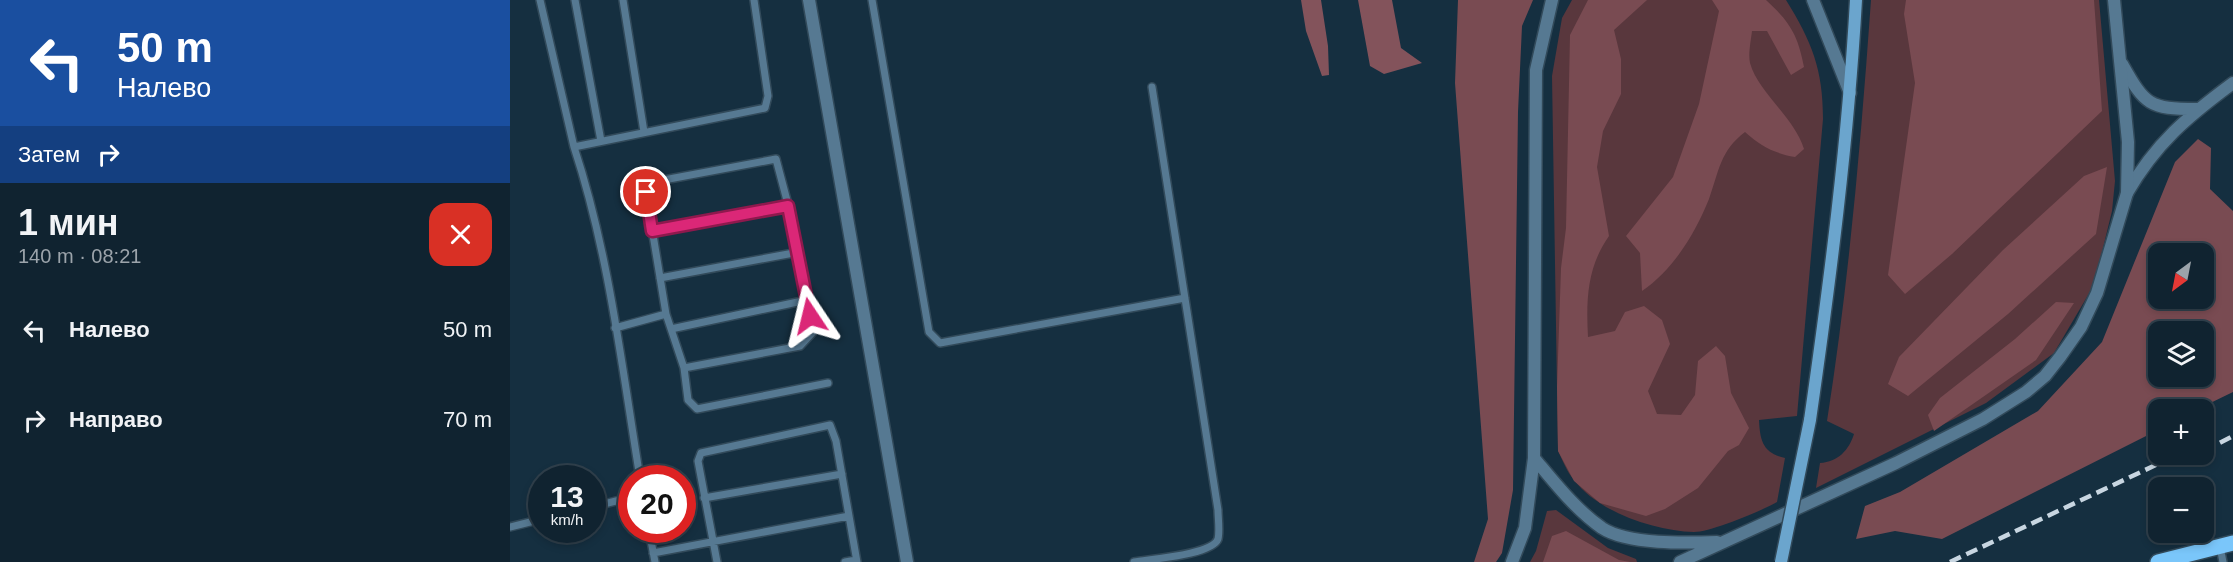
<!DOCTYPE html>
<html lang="ru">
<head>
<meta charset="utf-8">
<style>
	body { margin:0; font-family:Helvetica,sans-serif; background:#1e2f3c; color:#f1f3f6; height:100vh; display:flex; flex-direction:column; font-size:22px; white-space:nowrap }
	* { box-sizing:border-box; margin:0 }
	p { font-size:20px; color:#9ca4ab }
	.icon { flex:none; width:33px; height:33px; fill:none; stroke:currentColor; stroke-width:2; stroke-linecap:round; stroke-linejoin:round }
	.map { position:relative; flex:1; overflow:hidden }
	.sheet { display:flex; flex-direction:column; background:#102330; width:510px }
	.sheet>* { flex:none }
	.hud { background:#1a4fa0; color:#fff; overflow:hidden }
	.needle { width:39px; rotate:212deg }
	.tools { position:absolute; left:1638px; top:243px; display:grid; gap:12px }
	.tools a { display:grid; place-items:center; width:66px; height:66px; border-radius:12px; background:#102330; box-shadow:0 3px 9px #0003,0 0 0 2px #30404c; font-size:30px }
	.speed { position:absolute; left:18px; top:465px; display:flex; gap:12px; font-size:30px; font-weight:700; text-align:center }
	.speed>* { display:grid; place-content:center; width:78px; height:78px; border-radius:50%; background:#102330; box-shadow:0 3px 9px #0003,0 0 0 2px #30404c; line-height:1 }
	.speed small { font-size:15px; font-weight:400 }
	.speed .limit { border:9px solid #d22; background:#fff; color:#111 }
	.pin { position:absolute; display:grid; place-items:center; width:51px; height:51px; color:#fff; margin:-26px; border:3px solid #fff; border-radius:50%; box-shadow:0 2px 6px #0007 }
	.me { position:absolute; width:66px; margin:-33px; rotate:350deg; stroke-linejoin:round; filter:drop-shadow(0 0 4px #0008) }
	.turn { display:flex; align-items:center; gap:21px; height:126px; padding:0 18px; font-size:27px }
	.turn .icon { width:78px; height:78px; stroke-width:2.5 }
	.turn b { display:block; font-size:42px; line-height:51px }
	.then { display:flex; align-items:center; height:57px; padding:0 18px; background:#0003; gap:12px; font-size:22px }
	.round { display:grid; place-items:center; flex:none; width:63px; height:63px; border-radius:18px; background:#1e2f3c }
	.head { display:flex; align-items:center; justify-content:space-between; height:102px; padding:0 18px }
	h1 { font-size:36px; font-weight:800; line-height:45px }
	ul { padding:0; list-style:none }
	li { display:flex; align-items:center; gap:18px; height:90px; padding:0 18px }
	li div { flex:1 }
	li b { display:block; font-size:22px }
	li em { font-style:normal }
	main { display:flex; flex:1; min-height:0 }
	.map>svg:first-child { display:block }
</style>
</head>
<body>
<main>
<section class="sheet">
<div class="hud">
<div class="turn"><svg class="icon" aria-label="left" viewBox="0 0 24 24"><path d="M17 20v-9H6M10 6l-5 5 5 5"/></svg><div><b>50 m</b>Налево</div></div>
<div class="then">Затем<svg class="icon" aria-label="right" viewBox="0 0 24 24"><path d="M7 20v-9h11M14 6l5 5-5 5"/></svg></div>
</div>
<div class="head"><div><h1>1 мин</h1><p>140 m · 08:21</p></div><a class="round" style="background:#d93025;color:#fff"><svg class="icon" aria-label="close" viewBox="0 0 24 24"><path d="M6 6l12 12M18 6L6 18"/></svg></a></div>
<ul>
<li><svg class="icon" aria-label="left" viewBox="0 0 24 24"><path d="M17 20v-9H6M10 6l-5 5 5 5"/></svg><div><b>Налево</b></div><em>50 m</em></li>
<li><svg class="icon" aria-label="right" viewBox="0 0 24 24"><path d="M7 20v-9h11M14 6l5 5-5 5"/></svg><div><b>Направо</b></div><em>70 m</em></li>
</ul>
</section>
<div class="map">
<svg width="1723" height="562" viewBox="0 0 1723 562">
	<rect width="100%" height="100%" fill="#152f40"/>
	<path fill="#59373d" d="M1062 0H1276C1302 42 1313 69 1313 119L1287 416 1249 420C1250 441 1253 453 1275 458L1267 502C1251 511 1201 532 1184 532 1145 531 1088 512 1064 480 1057 472 1053 461 1048 451L1042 76 1052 18Z
		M1361 0H1589L1605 181 1602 211 1584 285 1544 353 1476 403 1306 488 1310 463C1328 462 1339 450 1344 434L1317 421C1339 281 1351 141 1361 0Z
		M1046 510 1098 548 1126 559 1127 562H1020L1026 551 1037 511Z"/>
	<path fill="#794b52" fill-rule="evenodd" d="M948 0H1023L1012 26 1008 112 1003 490 992 553 986 562H964L978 519 945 83Z
		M1078 0H1137L1104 30 1111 59V94L1093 131 1087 167 1099 236C1077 267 1076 300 1078 337L1105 331 1115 312 1134 306 1152 320 1160 344 1138 391 1147 414 1171 415 1185 395 1188 361 1206 346 1215 356 1221 393 1239 428 1229 445 1218 451 1188 488 1155 509 1136 516 1090 503 1064 481 1048 451 1047 387 1051 268 1056 228 1060 35Z
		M1202 0H1256C1280 22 1288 35 1294 67L1281 75 1257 31H1242C1241 40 1238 54 1240 63 1248 92 1284 117 1294 149L1285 157C1263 153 1251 146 1235 132 1210 151 1209 171 1199 199 1185 234 1163 270 1132 291L1130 253 1116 236 1163 177 1189 104 1209 11Z
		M1396 0H1584L1592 111 1442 254 1395 294 1378 275 1405 83 1394 14Z
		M1688 139 1701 148 1700 189 1723 211V392L1688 409 1648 410V430L1432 539 1385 531 1346 539 1355 506 1390 492 1528 411 1592 342 1665 162ZM1648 254H1694V298H1648ZM1648 332H1694V376H1648Z
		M1597 167 1586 234 1498 314 1398 396 1378 384 1389 357 1493 250 1574 176Z
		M1546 302 1564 303 1526 360 1424 431 1418 415 1430 398 1505 339Z
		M1056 531 1109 560 1120 562H1033L1042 536Z"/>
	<path fill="#83535b" d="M791 0H811L818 46 819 75 812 76 796 31Z
		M848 0H882L891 48 912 63 874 74 860 66Z"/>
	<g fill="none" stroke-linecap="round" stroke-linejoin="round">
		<defs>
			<path id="service" d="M30 0 64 147
				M65 0 91 141
				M113 0 134 132
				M362 0 419 332 430 343 675 298
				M142 231 278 206
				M150 278 289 252
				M105 328 156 314 136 192 143 182 266 159 284 227 303 332 290 346 174 368 156 314
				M161 329 297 300
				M174 368 178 400 187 409 318 383
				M130 478C112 368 99 253 64 147L255 108 258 96 244 0
				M194 498 332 474
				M82 507 122 497
				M0 527 32 519
				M139 530 145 562
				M1710 547 1713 562
				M143 553 339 516
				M207 562 188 461 191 453 320 425 326 441 347 562
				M335 562 346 560
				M624 562C640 559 702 555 708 539 710 531 708 518 708 510L642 87"/>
			<path id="minor" d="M299 0 397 562
				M1612 64C1635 105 1639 109 1687 109
				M1617 193C1646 143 1677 117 1723 83"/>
			<path id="tertiary" d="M1303 0 1340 93
				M1024 458C1045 483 1065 509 1092 528 1118 545 1177 543 1207 542
				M1002 562 1015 528 1024 458 1026 70 1042 0
				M1170 562 1386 463 1473 419 1516 392 1535 376 1550 357 1571 327 1587 293 1617 193 1618 142 1604 0"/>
			<path id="secondary" d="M1300 420C1320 281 1338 141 1346 0"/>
			<path id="primary" d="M1648 562 1723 543"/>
		</defs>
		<use href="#service" stroke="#324a5a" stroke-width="10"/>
		<use href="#minor" stroke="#324a5a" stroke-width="15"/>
		<use href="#tertiary" stroke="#324a5a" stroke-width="15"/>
		<use href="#secondary" stroke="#324a5a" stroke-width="15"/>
		<use href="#primary" stroke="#324a5a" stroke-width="18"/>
		<use href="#service" stroke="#567992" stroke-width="7"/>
		<use href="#minor" stroke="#567992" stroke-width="12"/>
		<use href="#tertiary" stroke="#567992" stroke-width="12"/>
		<use href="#secondary" stroke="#6ba5cd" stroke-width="12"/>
		<use href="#primary" stroke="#7ac6fa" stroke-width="15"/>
		<path stroke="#c8d6e1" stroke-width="4.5" stroke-dasharray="12 6" stroke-linecap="butt" d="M1694 451 1723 436
			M1663 465 1685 454
			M1440 562 1669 454"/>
		<defs>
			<path id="secondary-bridge" d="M1271 562 1300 420"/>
		</defs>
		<use href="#secondary-bridge" stroke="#324a5a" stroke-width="15" stroke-linecap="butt"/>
		<use href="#secondary-bridge" stroke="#6ba5cd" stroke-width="12"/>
	</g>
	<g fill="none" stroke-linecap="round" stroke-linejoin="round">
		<defs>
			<path id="route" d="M136 192 142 231 278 206 300 316"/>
		</defs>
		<use href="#route" stroke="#8e194d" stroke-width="15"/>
		<use href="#route" stroke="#db2777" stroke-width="10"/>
	</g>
</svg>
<div class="tools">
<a><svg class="needle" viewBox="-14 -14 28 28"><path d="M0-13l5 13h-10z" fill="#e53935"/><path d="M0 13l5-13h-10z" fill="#9ca4ab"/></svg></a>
<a><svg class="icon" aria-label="layers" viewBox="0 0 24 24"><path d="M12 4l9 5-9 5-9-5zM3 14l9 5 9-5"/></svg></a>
<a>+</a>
<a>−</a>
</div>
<div class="speed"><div>13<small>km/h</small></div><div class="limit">20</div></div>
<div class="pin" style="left:136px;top:192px;background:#d93025"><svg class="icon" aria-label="arrive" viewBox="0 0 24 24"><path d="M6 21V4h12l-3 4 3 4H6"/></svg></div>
<svg class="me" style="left:300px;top:316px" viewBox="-20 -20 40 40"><path d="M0-17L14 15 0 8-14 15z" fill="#db2777" stroke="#fff" stroke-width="4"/></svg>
</div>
</main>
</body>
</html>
